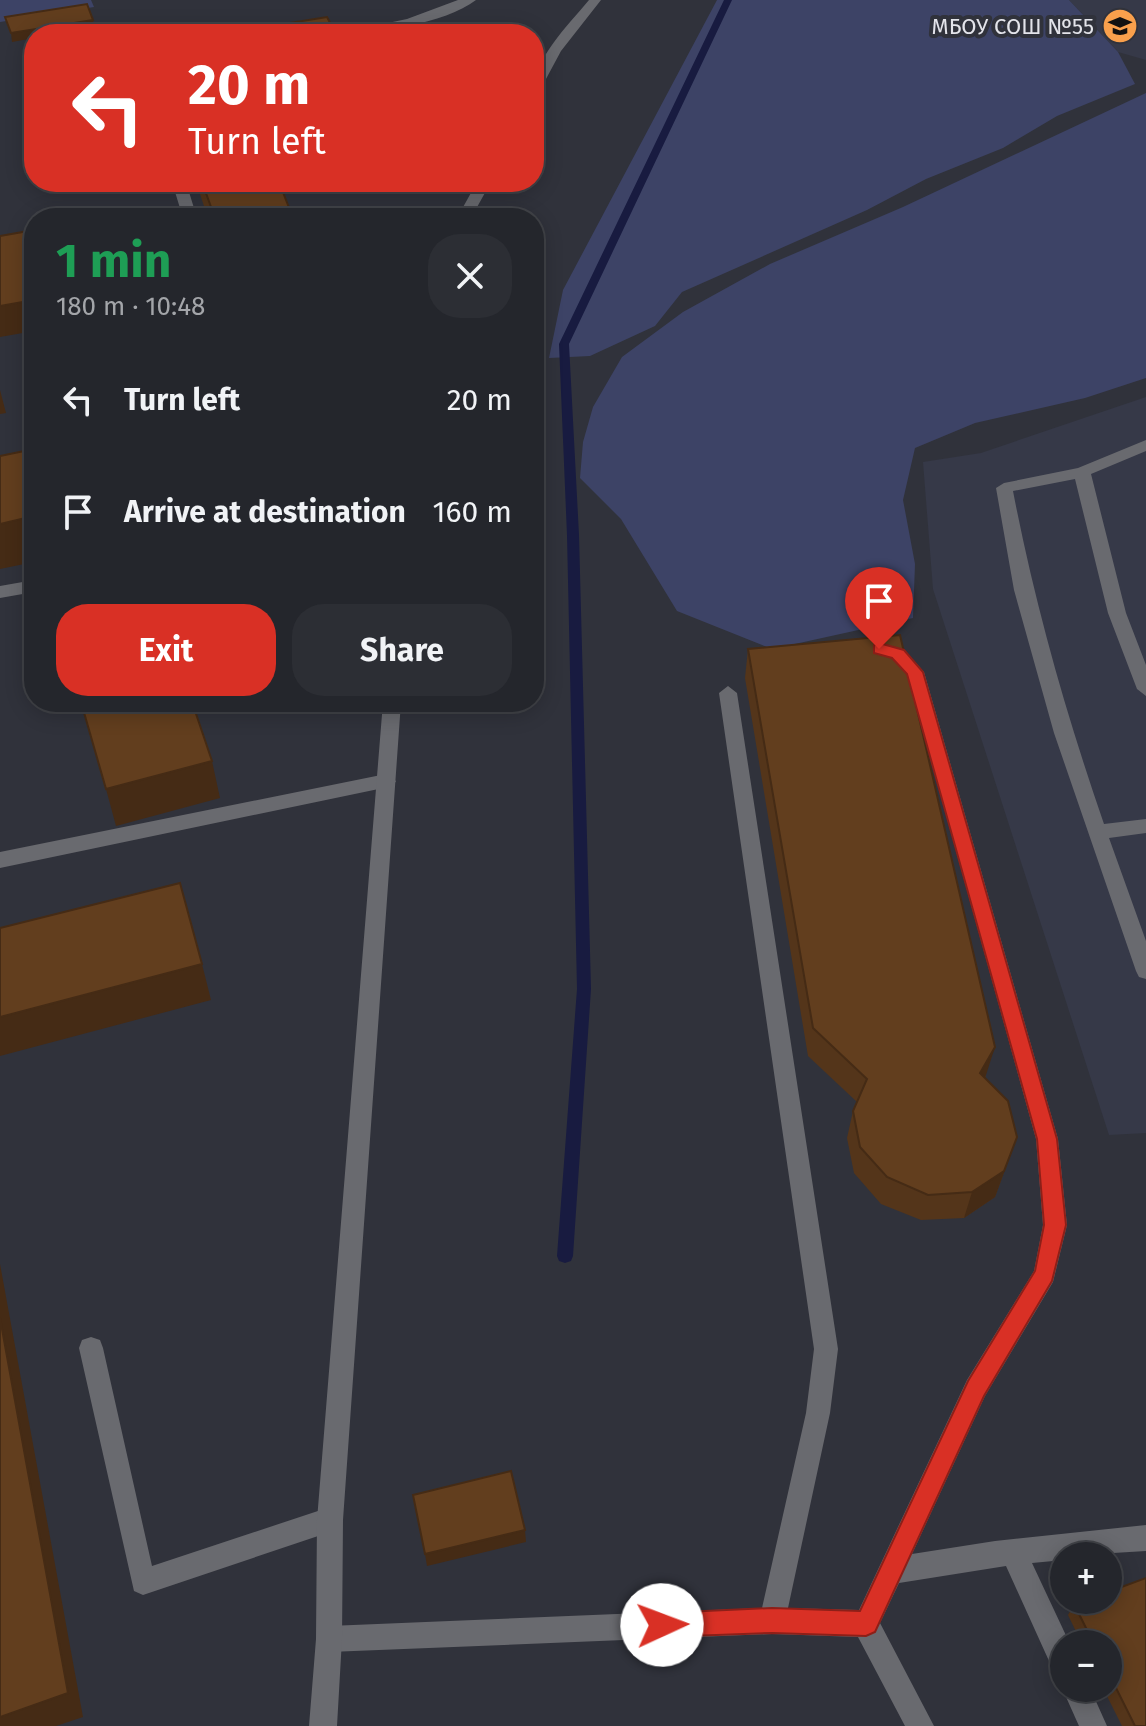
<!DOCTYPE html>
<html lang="en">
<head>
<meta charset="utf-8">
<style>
	body { margin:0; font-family:"Fira Sans",sans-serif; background:#2c2e34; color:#f1f3f6; height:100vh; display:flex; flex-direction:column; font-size:30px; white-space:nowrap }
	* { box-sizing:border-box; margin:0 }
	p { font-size:26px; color:#a3a5a9 }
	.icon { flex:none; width:44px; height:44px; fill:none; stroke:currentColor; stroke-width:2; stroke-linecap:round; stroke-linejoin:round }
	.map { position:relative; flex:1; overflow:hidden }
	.drawer { position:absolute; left:24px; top:208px; width:520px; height:504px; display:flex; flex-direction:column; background:#24262c; border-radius:32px; box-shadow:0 4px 20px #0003,0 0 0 2px #414348 }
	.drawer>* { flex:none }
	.guide { position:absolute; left:24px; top:24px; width:520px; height:168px; border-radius:32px; box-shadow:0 4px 20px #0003,0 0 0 2px #414348; background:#d93025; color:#fff; overflow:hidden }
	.fabs { position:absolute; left:1050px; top:1542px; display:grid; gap:16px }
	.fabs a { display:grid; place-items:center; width:72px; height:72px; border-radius:50%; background:#24262c; box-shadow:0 4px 20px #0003,0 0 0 2px #414348; font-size:40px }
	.pin { position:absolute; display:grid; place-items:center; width:68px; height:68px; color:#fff; margin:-82px -34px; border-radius:50% 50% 50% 0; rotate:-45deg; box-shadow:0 0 8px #0007 }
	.pin .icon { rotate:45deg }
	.me { position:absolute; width:88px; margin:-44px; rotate:88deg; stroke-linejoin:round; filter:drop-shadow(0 0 6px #0008) }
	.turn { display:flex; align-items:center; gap:28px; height:168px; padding:0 32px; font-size:36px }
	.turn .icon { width:104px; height:104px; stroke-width:2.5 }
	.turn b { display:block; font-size:56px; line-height:68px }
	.round { display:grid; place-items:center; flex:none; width:84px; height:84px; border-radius:32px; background:#2c2e34 }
	.overview { display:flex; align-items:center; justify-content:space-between; height:136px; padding:0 32px }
	h1 { font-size:48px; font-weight:700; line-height:60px; color:#1e9e55 }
	.primary-button { display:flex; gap:16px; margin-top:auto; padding:16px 32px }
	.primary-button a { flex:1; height:92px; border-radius:32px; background:#d93025; color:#fff; font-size:32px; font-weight:700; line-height:92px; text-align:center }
	.primary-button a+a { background:#2c2e34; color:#f1f3f6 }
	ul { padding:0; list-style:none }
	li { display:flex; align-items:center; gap:24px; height:112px; padding:0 32px }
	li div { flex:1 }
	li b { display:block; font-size:30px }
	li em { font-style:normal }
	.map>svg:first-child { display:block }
</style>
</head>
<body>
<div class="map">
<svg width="1146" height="1726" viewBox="0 0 1146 1726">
	<rect width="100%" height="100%" fill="#30323b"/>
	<path fill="#363948" d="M1069 0H1146V60L1118 52Z
		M1146 397V1133L1109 1135 933 589 923 462 981 453Z"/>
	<path fill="#3d4366" d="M0 0H91L94 7 0 22Z
		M717 0H1069L1118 52 1135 84 1057 116 1003 148 926 179 867 210 682 292 655 326 590 356 549 358 563 290Z
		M1146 93V378L1085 398 975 423 915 448 903 500 915 564 913 618 772 649 677 611 621 519 580 478 583 442 593 407 622 357 683 312 770 264 903 207Z"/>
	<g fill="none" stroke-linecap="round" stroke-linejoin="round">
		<path fill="#181b40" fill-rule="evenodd" d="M724 0H732L569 344 579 535 591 989 573 1256 571 1261 565 1263 559 1261 557 1256 577 989 567 535 559 344Z"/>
		<path fill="#696a6f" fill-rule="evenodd" d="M458 0H476C445 24 373 34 335 34L407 19Z
			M172 182H186L197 218H183Z
			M1146 440V451L1091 474 1126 613 1146 665V696L1137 689 1108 613 1075 479 1013 491C1035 605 1066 714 1104 824L1146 819V833L1109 838 1146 941V979L1139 977 1136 971 1054 733 1014 590 996 488 1004 483 1078 468Z
			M884 645 904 650 924 672 1058 1139 1067 1225 1053 1282 985 1396 912 1554 995 1541 1146 1525V1551L1064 1556V1560L1032 1563 1070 1644H1064V1676L1054 1672 1006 1566 899 1583 880 1623 934 1726H905L858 1637 772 1634 329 1652 320 1648 316 1639 320 1630 329 1626 762 1608 806 1413 814 1349 719 693 728 686 737 693 838 1349 830 1413 788 1608 859 1610 967 1380 1034 1271 1043 1225 1036 1139 907 674 892 659 878 655 875 651 878 647Z
			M386 774 396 781 393 786 0 868V852Z
			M91 1337 100 1340 103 1348 152 1566 330 1507 339 1511 343 1520 339 1529 143 1595 134 1591 79 1348 82 1340Z
			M1064 1684V1688H1090L1107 1726H1079L1062 1688Z"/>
		<path fill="#696a6f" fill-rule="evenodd" d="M34 580V592L0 598V586Z"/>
		<path fill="#696a6f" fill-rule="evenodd" d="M589 0H601L561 51 539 92 534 93C534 57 567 27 589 0Z
			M477 182H491L471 218H457Z
			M383 702H401L343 1520 342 1639 337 1726H309L316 1639 317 1520Z"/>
	</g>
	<path fill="#54351a" d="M34 77V119L23 78Z
		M196 182H279L293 218H208Z
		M748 649 986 1075 985 1078 1017 1137 995 1197 964 1218 921 1220 881 1204 854 1173 847 1138 853 1111 857 1102 808 1056 745 678Z
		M1146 1578V1726H1122L1103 1688H1108V1644H1082L1068 1615 1074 1604 1085 1600H1108V1592Z"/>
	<path fill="#452b15" d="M93 20 95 29 60 34H34V38L12 42 11 33Z
		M34 300V331L0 337V306Z
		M0 390 6 413 0 414Z
		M34 516V562L0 569V524Z
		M212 761 220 798 116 826 106 789Z
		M202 964 211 1000 0 1056V1017Z
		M995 1047 986 1075 972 1100 980 1073Z
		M1017 1137 995 1197 964 1218 972 1192Z
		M0 1264 83 1717 56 1726H0Z
		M525 1530 526 1542 427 1566 425 1554Z"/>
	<path fill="#623e1e" stroke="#452b15" stroke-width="2" d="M87 4 93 20 11 33 5 17Z
		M327 17 336 34H276L271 26Z
		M34 77V110H33L23 78Z
		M202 182H279L293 218H215Z
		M131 213 132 218H101Z
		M34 230V300L0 306V236Z
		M34 449V516L0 524V456Z
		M900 635 995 1047 980 1073 1008 1101 1017 1137 1004 1171 972 1192 928 1195 887 1177 860 1147 853 1111 867 1079 813 1028 748 649Z
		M81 702H192L212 761 106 789Z
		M180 883 202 964 0 1017V928Z
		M0 1318 68 1693 0 1717Z
		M511 1471 525 1530 425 1554 413 1495Z
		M1146 1578V1726H1135L1108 1672V1644H1094L1074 1604 1085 1600H1108V1592Z"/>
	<path fill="#d93025" stroke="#8d1f18" stroke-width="2" d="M879 643 904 650 923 672 1057 1139 1066 1225 1052 1281 984 1396 875 1632 866 1636 772 1633 662 1637 653 1633 650 1625 653 1616 662 1613 772 1608 860 1611 968 1381 1035 1271 1044 1225 1037 1139 907 674 892 658 874 653V645Z"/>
	<defs>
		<symbol id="school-disc" viewBox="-11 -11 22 22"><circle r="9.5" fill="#f9a04c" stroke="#30323b"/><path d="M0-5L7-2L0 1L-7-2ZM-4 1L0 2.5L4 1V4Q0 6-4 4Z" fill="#111"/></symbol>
	</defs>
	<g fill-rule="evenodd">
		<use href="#school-disc" x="1100" y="6" width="40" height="40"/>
	</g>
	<g text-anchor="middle" stroke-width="8" stroke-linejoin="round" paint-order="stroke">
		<g font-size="22" fill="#e3e4ea" stroke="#30323b" text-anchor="end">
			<text x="1094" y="34">МБОУ СОШ №55</text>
		</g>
	</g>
</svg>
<div class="fabs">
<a>+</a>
<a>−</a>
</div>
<div class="pin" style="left:879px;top:649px;background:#d93025"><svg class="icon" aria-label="arrive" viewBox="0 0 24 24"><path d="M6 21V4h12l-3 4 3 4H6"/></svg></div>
<svg class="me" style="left:662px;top:1625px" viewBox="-20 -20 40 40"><circle r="19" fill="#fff"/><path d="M0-13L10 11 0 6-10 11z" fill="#d93025"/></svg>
<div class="guide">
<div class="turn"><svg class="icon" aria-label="left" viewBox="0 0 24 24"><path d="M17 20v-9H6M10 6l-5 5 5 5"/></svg><div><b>20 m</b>Turn left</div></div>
</div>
<section class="drawer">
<div class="overview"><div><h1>1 min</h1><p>180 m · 10:48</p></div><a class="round"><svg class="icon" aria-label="close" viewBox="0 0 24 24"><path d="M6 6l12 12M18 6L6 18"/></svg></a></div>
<ul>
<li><svg class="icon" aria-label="left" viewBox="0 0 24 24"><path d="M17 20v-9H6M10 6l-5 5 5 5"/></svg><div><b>Turn left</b></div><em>20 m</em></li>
<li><svg class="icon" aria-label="arrive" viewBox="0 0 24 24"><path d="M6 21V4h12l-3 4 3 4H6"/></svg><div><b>Arrive at destination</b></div><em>160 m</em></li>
</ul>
<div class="primary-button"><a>Exit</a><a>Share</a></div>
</section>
</div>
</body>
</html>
